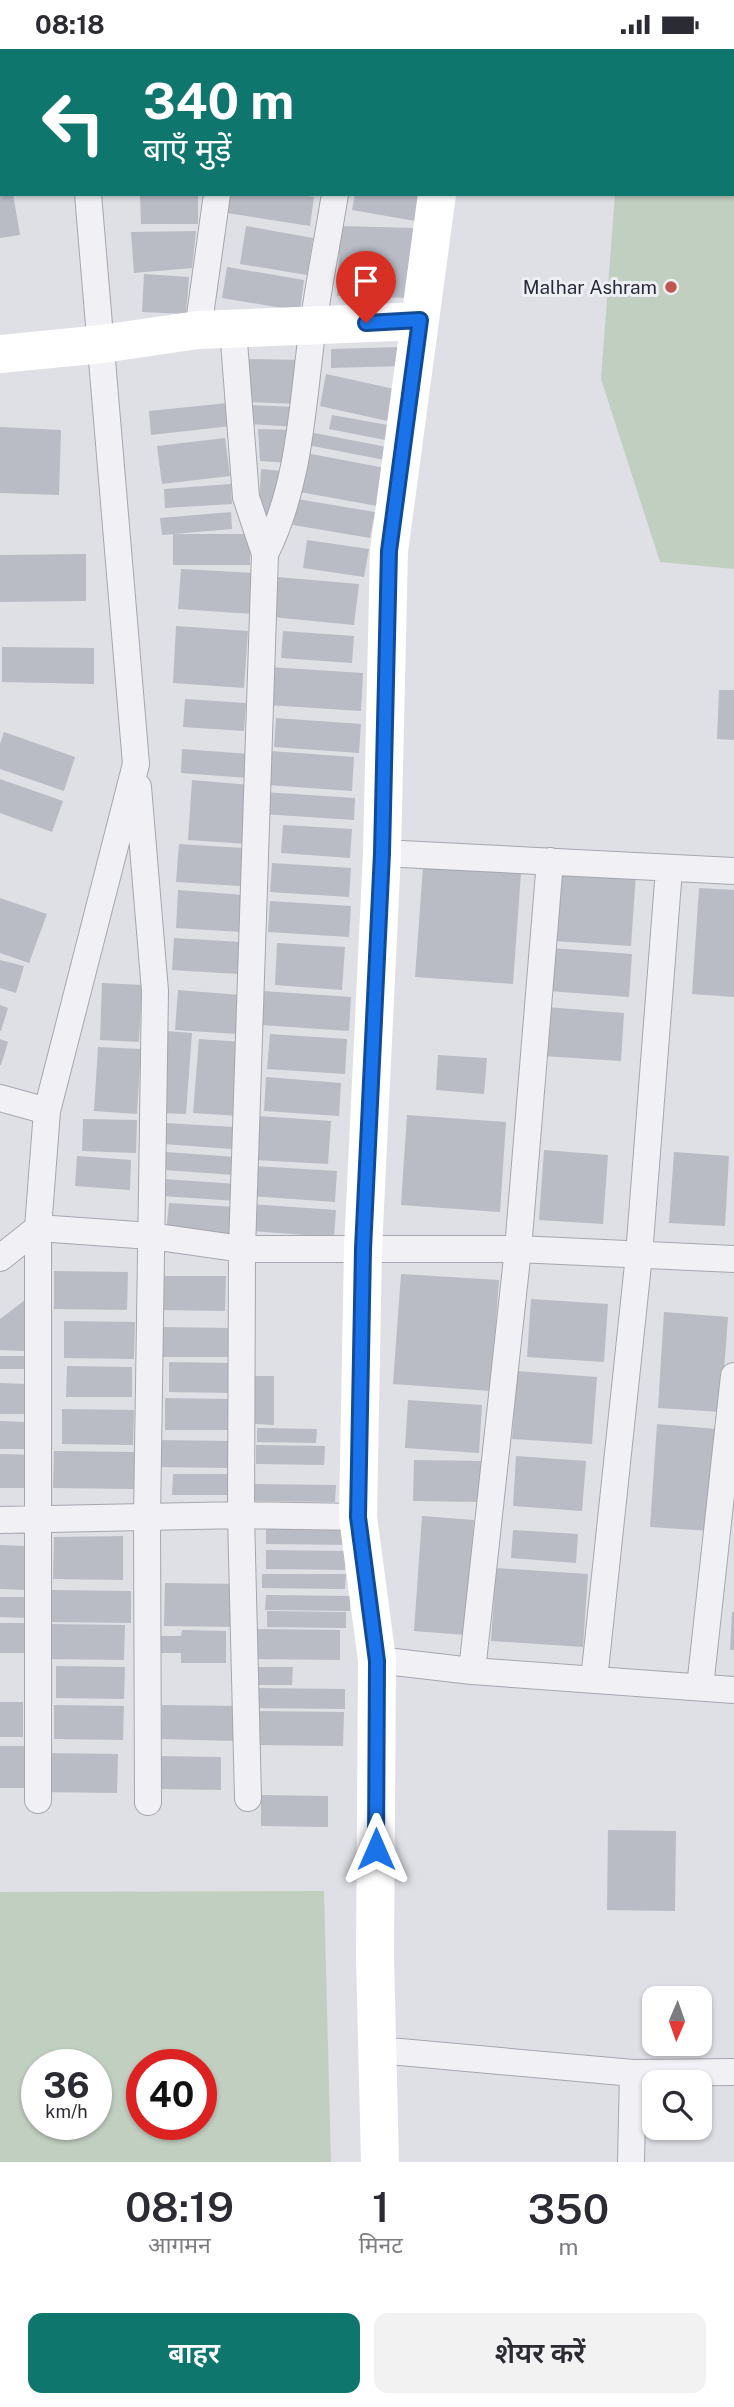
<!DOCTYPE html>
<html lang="hi">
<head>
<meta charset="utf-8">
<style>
	body { margin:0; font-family:"Public Sans","Noto Sans Devanagari",sans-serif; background:#f2f2f3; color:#2b2b33; height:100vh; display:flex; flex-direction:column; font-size:26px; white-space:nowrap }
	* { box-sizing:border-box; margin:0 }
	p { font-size:23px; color:#7c7c81 }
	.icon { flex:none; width:38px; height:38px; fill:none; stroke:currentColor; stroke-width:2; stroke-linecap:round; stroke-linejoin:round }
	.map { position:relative; height:2113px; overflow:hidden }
	.details { display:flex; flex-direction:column; background:#fff; flex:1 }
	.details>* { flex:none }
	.top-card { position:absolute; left:0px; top:0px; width:735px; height:147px; box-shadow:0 2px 5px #0004; background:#0f766e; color:#fff; overflow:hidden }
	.needle { width:46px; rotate:182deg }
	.buttons { position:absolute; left:642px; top:1937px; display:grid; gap:14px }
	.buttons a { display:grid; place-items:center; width:70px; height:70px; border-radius:14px; background:#fff; box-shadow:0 2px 5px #0004; font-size:35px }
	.speed { position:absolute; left:21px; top:2000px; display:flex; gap:14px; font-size:35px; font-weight:700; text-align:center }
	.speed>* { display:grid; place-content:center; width:91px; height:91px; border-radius:50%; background:#fff; box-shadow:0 2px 5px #0004; line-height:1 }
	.speed small { font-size:18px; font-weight:400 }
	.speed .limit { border:10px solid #d22; background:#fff; color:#111 }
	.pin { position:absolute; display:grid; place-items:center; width:60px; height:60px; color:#fff; margin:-72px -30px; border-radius:50% 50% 50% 0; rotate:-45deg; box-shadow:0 0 7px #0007 }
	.pin .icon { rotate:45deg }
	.me { position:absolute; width:77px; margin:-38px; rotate:0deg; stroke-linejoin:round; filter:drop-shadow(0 0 5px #0008) }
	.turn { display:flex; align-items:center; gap:24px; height:147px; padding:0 28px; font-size:32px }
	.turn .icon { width:91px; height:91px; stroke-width:2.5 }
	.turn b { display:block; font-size:49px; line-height:60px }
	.eta { display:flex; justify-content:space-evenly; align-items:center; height:119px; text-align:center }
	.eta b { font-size:42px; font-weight:600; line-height:49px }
	.action { display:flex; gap:14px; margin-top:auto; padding:14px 28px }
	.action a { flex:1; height:80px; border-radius:14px; background:#0f766e; color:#fff; font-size:28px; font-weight:600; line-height:80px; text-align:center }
	.action a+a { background:#f2f2f3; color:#2b2b33 }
	.status { display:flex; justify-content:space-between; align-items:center; height:49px; padding:0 35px; background:#fff; direction:ltr }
	.status svg { height:19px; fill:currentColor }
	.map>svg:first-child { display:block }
</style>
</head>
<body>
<div class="status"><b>08:18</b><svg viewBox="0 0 49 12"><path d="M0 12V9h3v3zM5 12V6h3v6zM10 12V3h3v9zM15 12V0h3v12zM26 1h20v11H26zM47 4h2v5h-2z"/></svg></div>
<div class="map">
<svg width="734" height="2113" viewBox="0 0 734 2113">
	<rect width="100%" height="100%" fill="#dfe0e6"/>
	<path fill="#c1cfc1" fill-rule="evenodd" d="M626 0H734V520L660 513 601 330 615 145H733V2Z
		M324 1842 331 2113H0V1843ZM37 2016H96V2076H37ZM142 2016H201V2076H142Z"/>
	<path fill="#b9bbc5" d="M0 145H13L20 186 0 189Z
		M230 145H295L314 148 310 177 227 164Z
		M355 145 426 147 421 173 352 161Z
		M140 147H198V175H141Z
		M246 177 313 189 307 226 240 215Z
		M340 177 413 179 411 249 337 247Z
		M196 182 192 219 134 224 131 183Z
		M227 218 304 231 300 262 222 249Z
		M144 225 189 228 186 265 142 263Z
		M402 298 403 317 331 319V300Z
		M248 310 304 311 299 355 247 353Z
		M326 325 399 341 392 373 320 357Z
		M228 354 231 377 151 386 149 362Z
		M251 356 297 358 296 378 250 375Z
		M332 366 393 377 390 392 329 380Z
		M0 378 61 381 59 446 0 444Z
		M258 380 294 381 290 414 260 412Z
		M309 383 387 398 385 411 307 396Z
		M225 389 230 427 162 435 157 397Z
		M301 403 390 420 383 458 294 442Z
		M261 420 283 422 276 474 258 473Z
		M231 435 232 455 165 459 164 440Z
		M297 450 375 463 370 489 293 476Z
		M231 463 232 480 162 486 160 469Z
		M173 485H250V516H173Z
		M307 491 369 500 364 528 303 519Z
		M86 505V552L0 553V506Z
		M181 520 256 524 253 565 178 560Z
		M277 528 359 535 354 576 272 568Z
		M176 577 248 582 244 639 173 634Z
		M283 582 354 587 352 614 281 609Z
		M2 598 94 599V635L2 633Z
		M269 618 363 624 361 662 267 656Z
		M719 641H734V691L717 690Z
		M185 650 246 654 244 682 183 678Z
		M276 669 361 675 359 704 274 698Z
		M4 683 75 708 64 742 0 720V695Z
		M182 700 250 705 248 729 181 724Z
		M270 702 354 708 352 742 267 736Z
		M0 730 63 752 52 783 0 764Z
		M192 731 250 736 246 795 188 791Z
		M264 743 355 749 354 771 262 765Z
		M283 776 352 780 350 809 281 804Z
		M179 795 243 799 240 837 176 833Z
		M272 814 351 819 349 848 270 843Z
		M423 818 521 824 513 935 415 928Z
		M557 819 636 824 631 897 553 892Z
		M699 839 734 841V948L692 945Z
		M178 841 244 846 241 883 176 879Z
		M0 849 47 865 29 914 0 904Z
		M270 852 351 857 349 888 268 883Z
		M174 889 241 893 239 925 172 921Z
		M277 894 345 898 342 941 275 936Z
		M551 899 632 905 629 948 548 942Z
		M0 911 24 917 16 944 0 939Z
		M102 934 142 936 139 993 100 991Z
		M178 941 240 946 237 985 175 981Z
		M263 942 351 948 349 982 261 976Z
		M0 956 8 959 1 982H0Z
		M546 958 624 964 621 1012 543 1007Z
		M167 982 192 984 186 1065 161 1064Z
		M270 985 347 990 345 1025 267 1020Z
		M0 990 8 993 1 1016H0Z
		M199 990 244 993 239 1067 193 1064Z
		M98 998 141 1000 137 1065 94 1062Z
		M438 1006 487 1009 484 1045 436 1041Z
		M266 1028 341 1034 339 1067 264 1062Z
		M407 1066 506 1073 500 1163 401 1156Z
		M258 1067 331 1072 328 1115 255 1111Z
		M83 1070 137 1071 136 1104 82 1102Z
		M165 1074 234 1078 232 1100 163 1095Z
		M544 1101 608 1106 603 1175 539 1171Z
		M166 1103 236 1108 235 1126 164 1121Z
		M674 1103 729 1107 725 1177 669 1174Z
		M77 1107 131 1111 130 1141 75 1137Z
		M253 1117 337 1122 335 1153 251 1147Z
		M163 1130 238 1135 237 1152 162 1147Z
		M169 1154 236 1158 233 1190 166 1185Z
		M252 1155 336 1161 334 1188 250 1182Z
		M54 1222 128 1223 127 1261 54 1260Z
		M401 1225 499 1231 491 1342 393 1335Z
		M160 1227H226L225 1262 160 1261Z
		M531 1250 608 1255 604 1313 527 1308Z
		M25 1251 24 1302 0 1301V1270Z
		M664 1263 728 1268 721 1363 658 1359Z
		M64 1272 135 1273 134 1310 64 1309Z
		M163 1278 230 1279V1308H162Z
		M0 1307H24V1320H0Z
		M169 1313 231 1314V1344L169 1343Z
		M67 1317 132 1318V1348H66Z
		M517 1322 597 1328 592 1395 512 1390Z
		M255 1327H274V1376L255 1375Z
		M0 1334 28 1335V1365H0Z
		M165 1349 230 1350 229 1381H165Z
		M408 1351 482 1356 479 1404 405 1399Z
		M62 1360 134 1361 133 1396 62 1395Z
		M0 1372 24 1373V1400H0Z
		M657 1375 717 1380 710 1482 650 1478Z
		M257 1379 317 1380 316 1394 257 1393Z
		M157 1391 231 1392 230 1419 157 1418Z
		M256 1396 325 1397 324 1416 256 1415Z
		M54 1402 135 1403V1440L53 1439Z
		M0 1405 33 1406V1439H0Z
		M516 1407 586 1412 582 1462 513 1457Z
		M414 1411 483 1412 482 1453 413 1452Z
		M173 1425H234L233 1446H172Z
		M251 1435 336 1436 335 1453 251 1452Z
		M422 1467 474 1471 466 1586 414 1582Z
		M266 1478 351 1480V1496L266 1495Z
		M513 1481 578 1485 576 1514 511 1509Z
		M123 1487V1531L53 1530 54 1488Z
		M0 1496 26 1497 25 1541 0 1540Z
		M266 1501 345 1502V1521L266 1520Z
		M496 1519 588 1525 583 1598 491 1592Z
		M262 1525H346L345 1540 262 1539Z
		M165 1534 240 1535 239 1578 164 1577Z
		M51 1541 131 1542V1574L51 1573Z
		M266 1546 350 1547V1562L265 1561Z
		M0 1548H28V1569L0 1568Z
		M267 1562 346 1563V1579L267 1578Z
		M732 1563H734V1601H730Z
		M0 1574H27V1604H0Z
		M48 1575 125 1576 124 1611 47 1610Z
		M248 1580 340 1581V1611L248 1610Z
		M182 1581 226 1582V1614H181V1604H157L158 1587H181Z
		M56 1617 125 1618 124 1650 56 1649Z
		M249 1618H293L292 1636H249Z
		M251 1639 345 1640V1660L250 1659Z
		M0 1653H23V1688H0Z
		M54 1656 124 1657 123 1691 54 1690Z
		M162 1656 236 1657 235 1692 161 1690Z
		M253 1662 344 1663 343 1697 252 1696Z
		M0 1697H27L26 1739H0Z
		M41 1704 118 1705 117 1744 41 1743Z
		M159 1707 221 1708V1741L159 1740Z
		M261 1746 328 1747V1778L261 1777Z
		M608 1781 676 1782 675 1862 607 1861Z"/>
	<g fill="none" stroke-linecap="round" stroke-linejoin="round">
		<defs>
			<path id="street" d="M73 0 74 2
				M237 2 238 0
				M360 2V0
				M0 111H2
				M233 280 246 448 265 505 242 1200 241 1466 248 1749
				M198 281 217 145
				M265 505C301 433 302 355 313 277 319 233 328 189 335 145
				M138 738 155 942 147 1469 148 1753
				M382 804 734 822
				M0 1049 47 1062
				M0 1209 38 1179 151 1187 242 1200H518L734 1210
				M0 1471 241 1466 358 1468
				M377 1611 472 1622 734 1641
				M472 1622 518 1200 550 812
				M594 1631 639 1206 669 820
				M700 1638 734 1327
				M38 1751V1179L47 1062 136 715 88 145
				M378 2001 633 2024 734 2023
				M631 2113 633 2024"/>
		</defs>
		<use href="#street" stroke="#a5a6af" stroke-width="28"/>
		<use href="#street" stroke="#f1f1f5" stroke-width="26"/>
		<path stroke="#fff" stroke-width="38" d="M458 2V0
			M0 305 102 295 198 281 420 272
			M380 2113 375 1907 377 1611 358 1468 363 1200 382 804 389 502 437 145"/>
	</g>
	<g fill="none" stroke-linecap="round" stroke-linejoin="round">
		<defs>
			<path id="route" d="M366 274 420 271 389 502 382 804 363 1200 358 1468 377 1612 376 1800"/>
		</defs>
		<use href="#route" stroke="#114b97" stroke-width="18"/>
		<use href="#route" stroke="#1a73e8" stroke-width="12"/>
	</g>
	<circle fill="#be5750" stroke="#eeeff4" stroke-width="2.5" cx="671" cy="238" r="7"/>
	<g text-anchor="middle" stroke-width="6" stroke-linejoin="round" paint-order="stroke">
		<g font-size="19" fill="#292c3b" stroke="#eeeff4" text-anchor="end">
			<text x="657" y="245">Malhar Ashram</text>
		</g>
	</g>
</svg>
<div class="buttons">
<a><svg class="needle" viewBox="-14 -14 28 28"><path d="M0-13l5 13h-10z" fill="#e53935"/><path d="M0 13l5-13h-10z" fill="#7c7c81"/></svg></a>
<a><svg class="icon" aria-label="search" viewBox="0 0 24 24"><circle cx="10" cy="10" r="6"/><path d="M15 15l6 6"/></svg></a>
</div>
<div class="speed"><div>36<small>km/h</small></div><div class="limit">40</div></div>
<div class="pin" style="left:366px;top:274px;background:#d93025"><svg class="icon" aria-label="arrive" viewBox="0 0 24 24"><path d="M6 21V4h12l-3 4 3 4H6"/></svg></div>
<svg class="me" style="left:376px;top:1800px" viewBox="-20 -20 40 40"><path d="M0-17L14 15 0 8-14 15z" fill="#1a73e8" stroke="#fff" stroke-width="4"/></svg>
<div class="top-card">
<div class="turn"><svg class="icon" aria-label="left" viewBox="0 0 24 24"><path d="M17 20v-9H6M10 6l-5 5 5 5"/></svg><div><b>340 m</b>बाएँ मुड़ें</div></div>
</div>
</div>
<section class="details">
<div class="eta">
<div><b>08:19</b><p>आगमन</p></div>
<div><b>1</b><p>मिनट</p></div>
<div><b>350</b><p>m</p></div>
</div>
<div class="action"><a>बाहर</a><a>शेयर करें</a></div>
</section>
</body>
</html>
